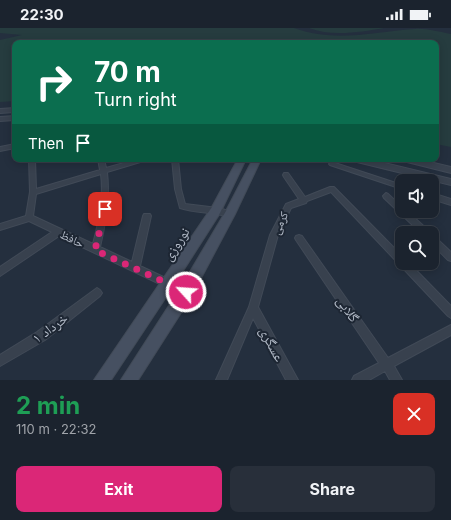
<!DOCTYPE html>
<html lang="en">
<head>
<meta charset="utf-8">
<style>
	body { margin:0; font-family:Inter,"Noto Naskh Arabic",sans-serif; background:#282f3a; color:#f1f3f6; height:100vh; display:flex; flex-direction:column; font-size:15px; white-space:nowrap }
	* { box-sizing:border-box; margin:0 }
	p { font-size:13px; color:#a0a4aa }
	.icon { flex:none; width:22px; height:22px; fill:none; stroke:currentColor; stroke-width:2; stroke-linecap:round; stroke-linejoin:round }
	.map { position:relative; height:352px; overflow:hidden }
	.side { display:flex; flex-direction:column; background:#1b232e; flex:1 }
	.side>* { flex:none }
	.top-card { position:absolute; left:12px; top:12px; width:427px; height:122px; border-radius:8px; box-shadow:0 2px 10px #0003,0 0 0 1px #39404a; background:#0b6e4f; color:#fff; overflow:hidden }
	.fabs { position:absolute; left:395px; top:146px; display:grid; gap:8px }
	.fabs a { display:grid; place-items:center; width:44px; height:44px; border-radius:8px; background:#1b232e; box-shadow:0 2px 10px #0003,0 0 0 1px #39404a; font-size:20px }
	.pin { position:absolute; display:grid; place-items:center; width:34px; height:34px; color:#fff; margin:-17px; border-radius:8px; box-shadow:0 2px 6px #0006 }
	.me { position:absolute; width:44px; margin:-22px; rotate:296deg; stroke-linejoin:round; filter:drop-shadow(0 0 3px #0008) }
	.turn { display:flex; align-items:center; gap:14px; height:84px; padding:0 16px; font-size:18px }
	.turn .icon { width:52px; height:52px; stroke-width:2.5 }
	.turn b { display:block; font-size:28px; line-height:34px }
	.then { display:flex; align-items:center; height:38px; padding:0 16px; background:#0003; gap:8px; font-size:15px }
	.round { display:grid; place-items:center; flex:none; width:42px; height:42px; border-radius:8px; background:#282f3a }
	.head { display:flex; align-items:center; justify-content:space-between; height:68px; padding:0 16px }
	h1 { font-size:24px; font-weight:700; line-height:30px; color:#1e9e55 }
	.action { display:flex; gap:8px; margin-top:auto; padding:8px 16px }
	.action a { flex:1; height:46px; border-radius:8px; background:#db2777; color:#fff; font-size:16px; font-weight:700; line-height:46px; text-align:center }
	.action a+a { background:#282f3a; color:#f1f3f6 }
	.status { display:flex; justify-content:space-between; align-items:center; height:28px; padding:0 20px; background:#1b232e; direction:ltr }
	.status svg { height:11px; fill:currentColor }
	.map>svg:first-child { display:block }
</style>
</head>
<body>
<div class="status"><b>22:30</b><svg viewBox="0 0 49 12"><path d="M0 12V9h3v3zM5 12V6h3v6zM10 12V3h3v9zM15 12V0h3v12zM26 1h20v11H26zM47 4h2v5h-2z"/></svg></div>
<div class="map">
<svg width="451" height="352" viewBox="0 0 451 352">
	<rect width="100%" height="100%" fill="#242f3e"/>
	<path fill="#263c3f" d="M0 0H294C336 15 372 4 415 1 426 0 439 4 451 6V119L436 116V15H15V73L0 74V12L22 7 0 5Z
		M309 0H384C361 4 332 9 309 0Z"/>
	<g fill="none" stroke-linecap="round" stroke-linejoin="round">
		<defs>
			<path id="minor" d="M15 116V120L0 123V119Z
				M29 131H35L36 161 100 142 98 131H104L106 140 138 131H148L147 132 107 144C110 170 106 194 100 219L132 234 143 188 144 186H150L151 188 140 238 189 261 190 264 189 267 186 268 183 267 59 208 0 248V239L52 204 29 193 0 202V196L26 188 30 164ZM101 146C104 170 99 193 93 216L33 188 36 166Z
				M172 131H178L181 161 185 176 218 180 233 184 234 186 233 188C228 189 222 187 217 186 204 184 192 184 180 180L175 161Z
				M332 134 402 157V161L330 137 329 136Z
				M284 145H288L305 169 330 159H334L402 228V235H409L451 278V290L448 288 331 164 307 173 306 175 291 180 278 207 258 279 298 352H286L253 290 227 352H216L249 279 270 207 286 176 299 171 284 149 283 147Z
				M386 165 388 166 402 179V183H407L429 203 430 205H421L384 170 383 168Z
				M432 165 451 171V177L432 171Z
				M299 207 302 208 388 330 451 297V307L394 338 402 352H390L385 343 369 352H352L354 348 379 335 296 212 295 210 296 208Z
				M432 208 435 209 451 224V233L448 232 432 216Z
				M97 260 100 262 102 265 100 268 45 312 0 338V327L37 304Z"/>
			<path id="tertiary" d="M15 80V84L0 85V81Z
				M15 88V92L0 93V89Z
				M353 131H368L451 151V157L357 134Z
				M402 131H417L451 139V145L403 133Z"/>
			<path id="secondary" d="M238 131H246L220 185 172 260 111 352H94L212 179Z
				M253 131H261L235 186 191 269 138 352H121L181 259 226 183Z"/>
		</defs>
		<use href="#minor" stroke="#414a57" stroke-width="2"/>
		<use href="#tertiary" stroke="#414a57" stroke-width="2"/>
		<use href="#secondary" stroke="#414a57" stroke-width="2"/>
		<use href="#minor" fill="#38414e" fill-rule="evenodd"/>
		<use href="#tertiary" fill="#38414e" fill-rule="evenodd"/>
		<use href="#secondary" fill="#465061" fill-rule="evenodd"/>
	</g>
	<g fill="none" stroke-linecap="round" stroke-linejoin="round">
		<path stroke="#db2777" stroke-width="7" stroke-dasharray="0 12.6" d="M105 181 95 222 186 264"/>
	</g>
	<g text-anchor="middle" stroke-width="4" stroke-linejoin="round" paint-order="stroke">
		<g font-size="12" fill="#b4bcc9" stroke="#1d2633">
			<text transform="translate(280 195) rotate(-66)" y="4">کرمی</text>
			<text transform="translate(72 211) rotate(25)" y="4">حافظ</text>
		</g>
		<g font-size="14" fill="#b4bcc9" stroke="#1d2633">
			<text transform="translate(176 216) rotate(-57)" y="5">نوروزی</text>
			<text transform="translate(348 281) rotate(56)" y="5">گلابی</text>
			<text transform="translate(50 300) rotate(-36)" y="5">خرداد ۱</text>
			<text transform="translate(272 316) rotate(62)" y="5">عسگری</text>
		</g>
	</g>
</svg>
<div class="fabs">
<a><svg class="icon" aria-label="sound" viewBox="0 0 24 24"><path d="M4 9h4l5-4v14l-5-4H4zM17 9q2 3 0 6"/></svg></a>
<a><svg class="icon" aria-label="search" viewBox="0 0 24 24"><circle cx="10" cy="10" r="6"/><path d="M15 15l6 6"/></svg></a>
</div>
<div class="pin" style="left:105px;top:181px;background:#d93025"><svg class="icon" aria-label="arrive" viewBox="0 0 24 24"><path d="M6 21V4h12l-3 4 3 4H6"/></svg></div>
<svg class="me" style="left:186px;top:264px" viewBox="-20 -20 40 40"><circle r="17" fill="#db2777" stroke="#fff" stroke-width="3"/><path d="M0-11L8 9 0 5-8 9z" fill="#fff"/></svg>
<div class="top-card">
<div class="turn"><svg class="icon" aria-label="right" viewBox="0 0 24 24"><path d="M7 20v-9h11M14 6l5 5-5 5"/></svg><div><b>70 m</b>Turn right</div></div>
<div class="then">Then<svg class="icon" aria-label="arrive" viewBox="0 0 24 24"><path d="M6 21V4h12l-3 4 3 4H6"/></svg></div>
</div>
</div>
<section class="side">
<div class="head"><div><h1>2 min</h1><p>110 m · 22:32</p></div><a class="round" style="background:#d93025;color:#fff"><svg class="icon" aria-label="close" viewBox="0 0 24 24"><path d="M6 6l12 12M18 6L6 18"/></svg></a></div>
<div class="action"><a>Exit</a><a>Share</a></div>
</section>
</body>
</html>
